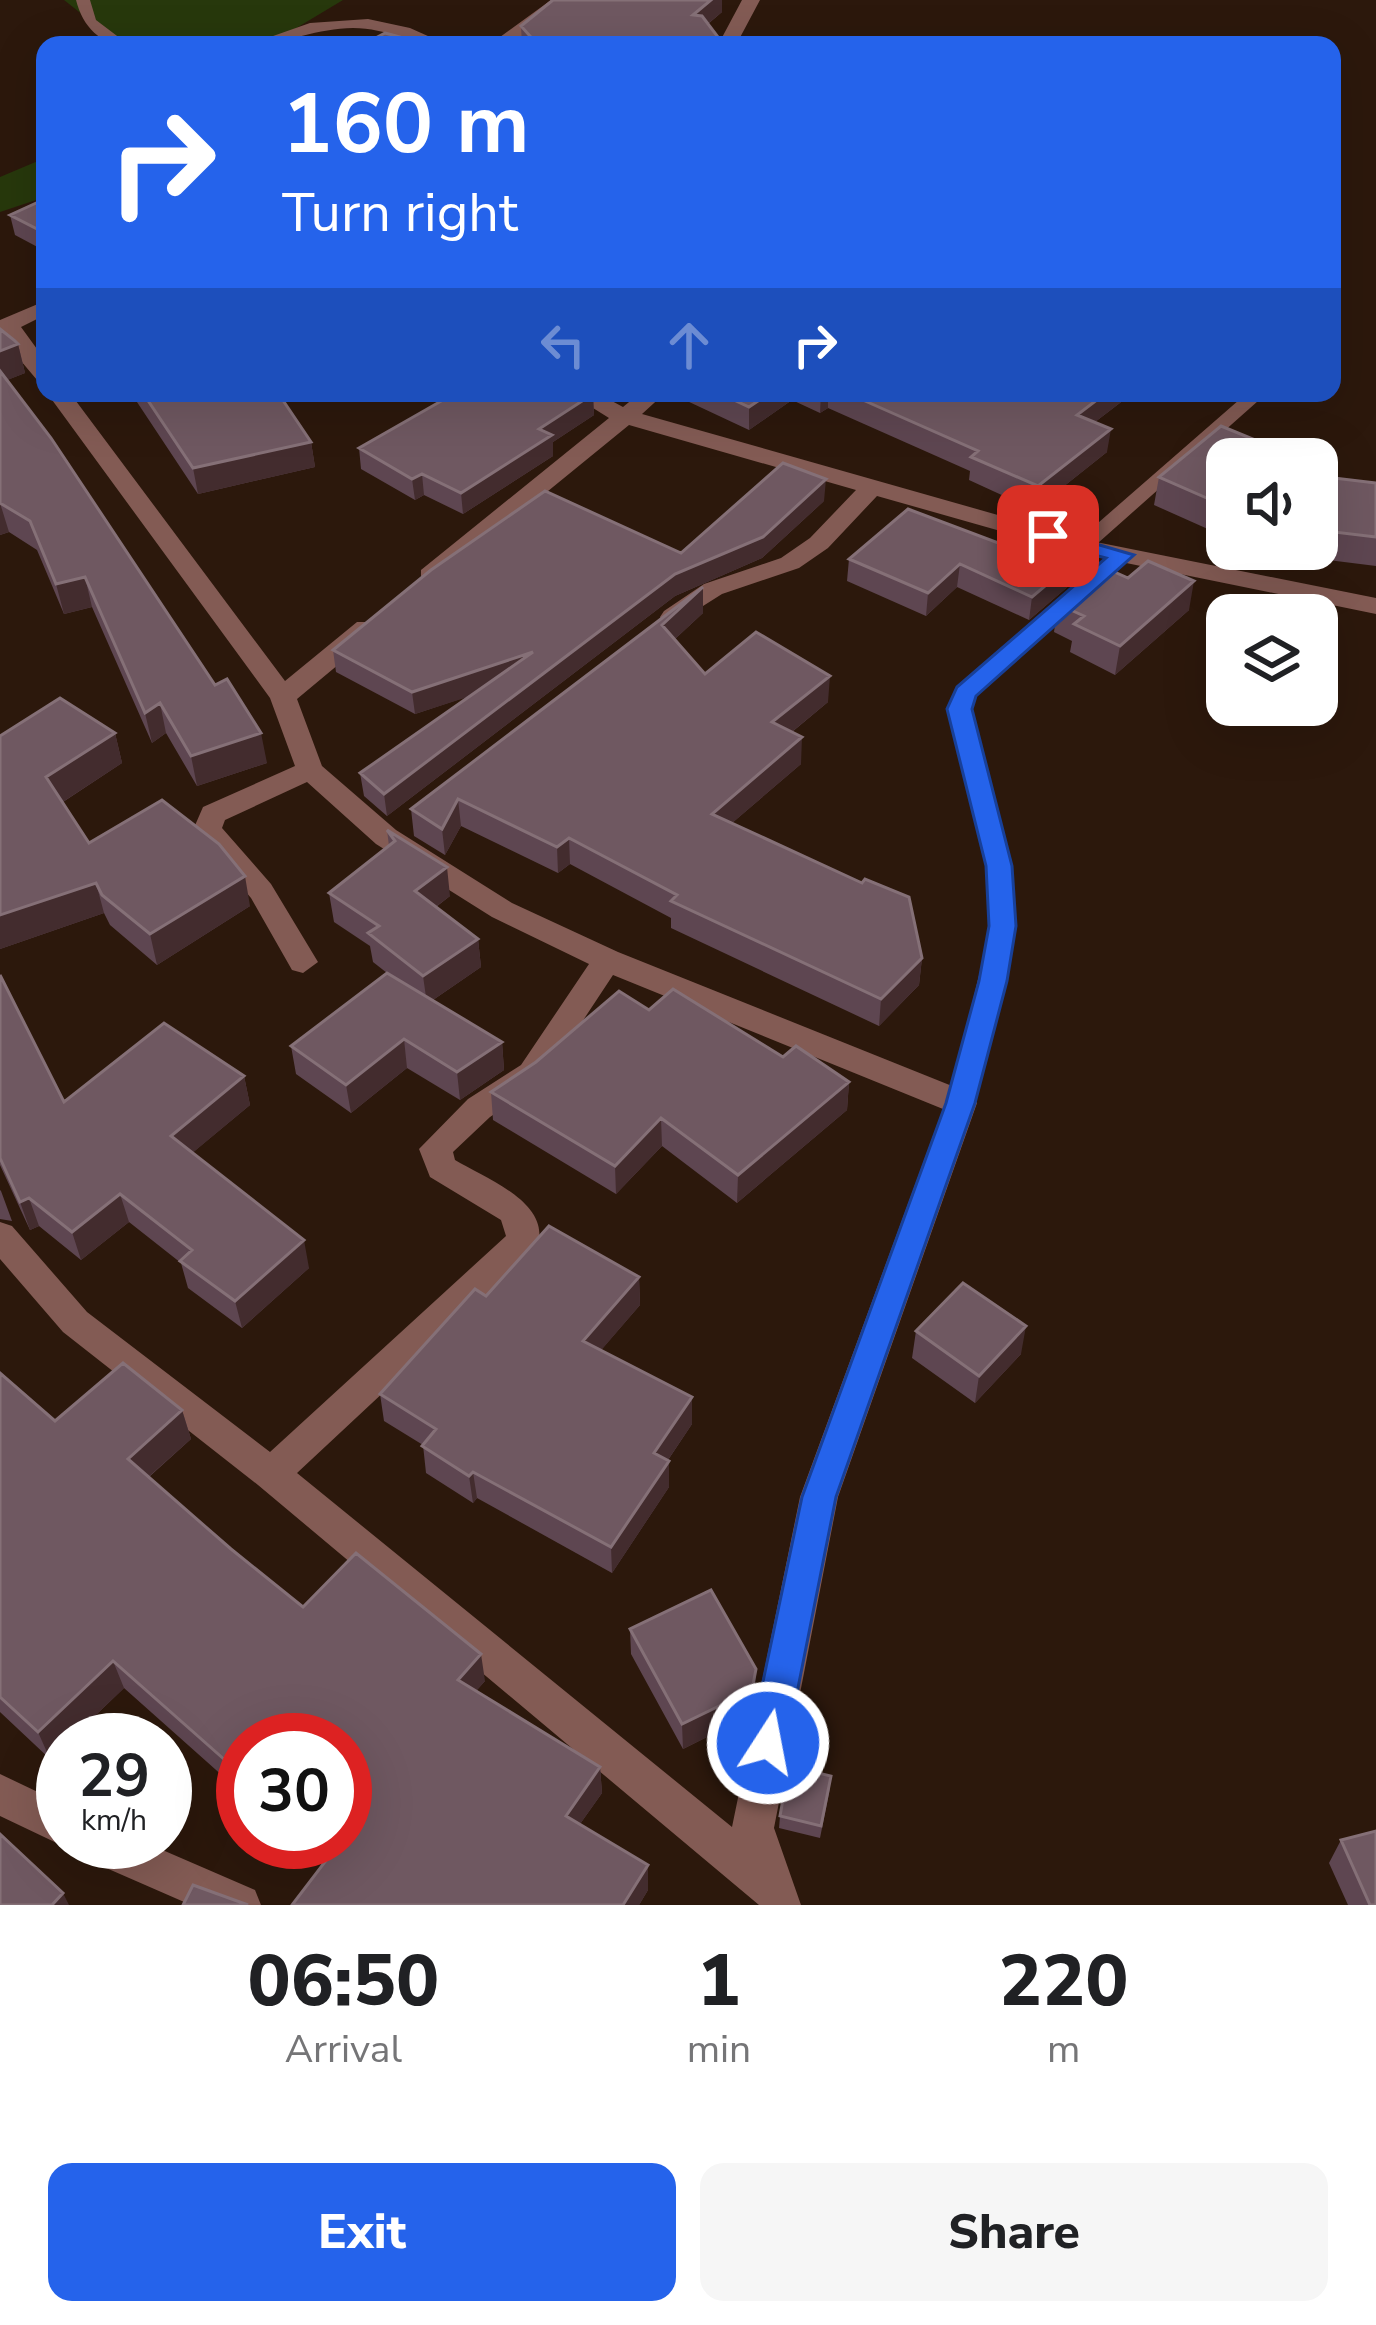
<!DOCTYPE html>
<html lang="en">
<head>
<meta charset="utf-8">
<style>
	body { margin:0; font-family:"Nunito Sans",sans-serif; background:#f6f6f6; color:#202124; height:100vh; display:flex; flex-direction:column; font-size:45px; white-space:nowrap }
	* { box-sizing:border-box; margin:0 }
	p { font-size:39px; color:#757577 }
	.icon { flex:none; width:66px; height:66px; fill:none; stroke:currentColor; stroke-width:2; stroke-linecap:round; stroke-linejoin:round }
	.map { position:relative; height:1905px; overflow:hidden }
	.panel { display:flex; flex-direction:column; background:#fff; flex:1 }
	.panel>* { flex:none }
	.top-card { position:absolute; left:36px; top:36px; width:1305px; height:366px; border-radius:24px; box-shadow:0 12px 48px #0002; background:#2563eb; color:#fff; overflow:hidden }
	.fabs { position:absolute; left:1206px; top:438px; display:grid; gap:24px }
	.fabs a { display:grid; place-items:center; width:132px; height:132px; border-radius:24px; background:#fff; box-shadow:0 12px 48px #0002; font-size:60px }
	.speed { position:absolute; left:36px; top:1713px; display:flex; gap:24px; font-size:60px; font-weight:700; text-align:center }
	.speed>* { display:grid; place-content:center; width:156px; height:156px; border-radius:50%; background:#fff; box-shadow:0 12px 48px #0002; line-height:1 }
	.speed small { font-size:30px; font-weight:400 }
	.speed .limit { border:18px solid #d22; background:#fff; color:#111 }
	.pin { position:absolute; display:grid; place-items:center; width:102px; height:102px; color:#fff; margin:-51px; border-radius:24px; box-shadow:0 6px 18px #0006 }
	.me { position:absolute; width:132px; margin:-66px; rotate:11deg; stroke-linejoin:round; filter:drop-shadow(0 0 9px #0008) }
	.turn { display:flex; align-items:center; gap:42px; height:252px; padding:0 48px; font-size:54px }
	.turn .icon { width:156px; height:156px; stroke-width:2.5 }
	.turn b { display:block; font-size:84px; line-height:102px }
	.lanes { display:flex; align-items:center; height:114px; padding:0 48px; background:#0003; justify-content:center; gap:60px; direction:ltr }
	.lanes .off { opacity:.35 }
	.eta { display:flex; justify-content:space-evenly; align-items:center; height:204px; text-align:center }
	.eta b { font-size:72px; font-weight:800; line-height:84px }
	.button { display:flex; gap:24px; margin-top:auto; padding:24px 48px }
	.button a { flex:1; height:138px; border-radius:24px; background:#2563eb; color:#fff; font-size:48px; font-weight:800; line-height:138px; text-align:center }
	.button a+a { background:#f6f6f6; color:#202124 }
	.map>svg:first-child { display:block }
</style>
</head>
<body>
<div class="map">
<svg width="1376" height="1905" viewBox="0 0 1376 1905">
	<rect width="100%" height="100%" fill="#2c180c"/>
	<path fill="#27380c" d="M64 0H343L268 45H121Z
		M45 158V197L0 212V177Z"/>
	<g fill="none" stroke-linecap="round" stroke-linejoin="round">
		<path fill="#835b54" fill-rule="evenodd" d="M76 0H90L96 20 129 45C100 45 83 27 76 0Z
			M368 19 410 28 448 45C415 45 387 28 353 28 316 28 283 45 248 45L310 23Z
			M1247 393H1267L1089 551H1075V543Z
			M1123 549 1130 551V559L975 696 971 709 1011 865 1015 926 974 1103 970 1110H952L948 1103 991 926 987 865 949 709 957 688 1116 551Z"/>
		<path fill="#835b54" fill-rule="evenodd" d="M551 0H572L510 45H489Z
			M742 0H760L736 45H718Z
			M45 301V315L21 327 45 360V382L37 380 0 336V320Z
			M47 393H70L285 681 357 622H375L379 628 375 634 297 699 322 766 396 830 512 903 618 952 972 1094 977 1103 838 1497 774 1828 801 1905H759L258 1485 63 1332 0 1259V1222L12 1226 87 1312 270 1452 506 1236 501 1220 430 1177 419 1149 468 1099 521 1065 589 964 492 917 376 844 307 782 225 820 222 828 271 884 318 962 303 973 292 970 251 898 193 830 203 807 295 766 270 698ZM613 975 943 1109 800 1497 732 1827 297 1473 535 1251C558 1205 485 1178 455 1160L453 1152 490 1117 543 1081Z
			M569 393H597L623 407 640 393H665L642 414 1086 540 1376 598V614L1082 554 877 496 828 548 799 568 722 594 673 625 664 623 660 617 664 611 704 584 781 558 810 538 856 490 629 425 439 580H421V570L609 418Z
			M0 1774 63 1804V1842H74L63 1846 0 1816Z
			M75 1842H144L255 1890 261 1905H191L81 1857Z"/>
	</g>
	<path fill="#5e4651" d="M553 0H722V12L708 24 724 45H522L521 26Z
		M45 199V251L15 235 10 215Z
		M0 329 18 344 25 373 7 380 267 763 197 786 166 733 152 743 92 607 64 614 37 550 9 532 0 535Z
		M131 393H278L311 442 315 467 198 494Z
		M433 393H591L593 394 594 415 553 442V456L463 514 424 495 415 500 361 469 359 448 440 402Z
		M670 393H1133L1095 422 1107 452 1034 510 969 480 970 471 828 408 820 413 792 400 749 430Z
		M1285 459 1219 534 1154 505 1159 477Z
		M1317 476 1376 483V566L1296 556V549H1317Z
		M824 501 762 558 675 596 387 816 364 796 360 773 472 695 415 714 336 672 333 650 681 553Z
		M849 559 1065 568 1076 560 1072 583 1029 620 957 587 926 616 847 581Z
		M703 587V613L675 639 705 674 828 702 792 732 801 764 732 823 922 958 919 985 879 1026 671 928V918L570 864 558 873 461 826 445 855 414 836 411 809Z
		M1058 604 1189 610 1115 675 1070 652 1072 641 1054 632Z
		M115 733 122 763 63 802 89 843 250 906 157 965 110 925 104 913 0 949V736Z
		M387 830 450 896 436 907 478 939 481 967 433 1000 502 1042 504 1070 460 1100 407 1068 351 1113 296 1074 291 1046 387 973 373 962 370 946 334 922 329 893 389 846Z
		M0 975 64 1102 244 1076 250 1105 192 1153 309 1268 242 1328 188 1288 181 1263 129 1222 81 1260 39 1226 30 1230 0 1165Z
		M649 1010 849 1082 847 1110 737 1203 662 1146 616 1194 493 1120 491 1092Z
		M0 1190 1 1191 12 1221 0 1219Z
		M639 1277 640 1305 601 1350 692 1424 668 1460 669 1487 612 1573 477 1498 473 1503 426 1473 423 1445 384 1421 380 1394 486 1296Z
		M916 1331 1021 1354 975 1403 912 1358Z
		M0 1373 55 1421 182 1410 191 1439 149 1477 231 1549 303 1607 485 1681 476 1691 600 1767 602 1793 580 1824 648 1890 639 1905H292L323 1865 297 1842H345L243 1740V1794L124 1688 50 1759 0 1712Z
		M630 1629 755 1694 751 1715 683 1749 631 1654Z
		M830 1788 820 1838 779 1828 780 1816Z
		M1341 1840 1376 1905H1348L1329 1863Z"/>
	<path fill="#432c2e" d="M711 0H722V12L693 36V15Z
		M18 344 25 373 0 383V351Z
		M770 393H792V400L749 430V407Z
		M821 393H828V408L820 413Z
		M1106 393H1133L1074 438 1077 415Z
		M593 394 594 415 553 442V456L463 514 461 493 539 429Z
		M1111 429 1107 452 1034 510 1038 486Z
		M311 442 315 467 198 494 193 468Z
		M422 474 424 495 415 500 412 479Z
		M826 479 824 501 762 558 675 596 387 816 384 794 675 574Z
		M0 503 9 532 0 535Z
		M1227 504V527L1219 534 1225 506Z
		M1076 560 1072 583 1029 620 1032 597Z
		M960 564 957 587 926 616 928 593Z
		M85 577 92 607 64 614 56 584Z
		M1194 581 1189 610 1115 675 1120 646Z
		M703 587V613L662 651V625Z
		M533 652 535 675 415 714 412 692Z
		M830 676 828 702 771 749 772 722Z
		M160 703 166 733 152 743 145 713Z
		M115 733 122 763 55 807 46 777Z
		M261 733 267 763 197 786 191 756Z
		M802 737 801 764 711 841 712 814Z
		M458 799 461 826 445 855 442 829Z
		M569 838 570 864 558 873 557 847Z
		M447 867 450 896 418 920 415 891Z
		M245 876 250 906 157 965 150 934Z
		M96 883 104 913 0 949V915Z
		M478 939 481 967 427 1004 423 976Z
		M922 958 919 985 879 1026 881 999Z
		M404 1039 407 1068 351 1113 346 1085Z
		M502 1042 504 1070 460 1100 457 1072Z
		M244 1076 250 1105 178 1165 171 1136Z
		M849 1082 847 1110 737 1203 738 1175Z
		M661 1118 662 1146 616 1194 615 1166Z
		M120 1194 129 1222 81 1260 72 1232Z
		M29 1198 39 1226 30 1230 20 1202Z
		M304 1240 309 1268 242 1328 235 1301Z
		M639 1277 640 1305 585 1369 583 1341Z
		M1026 1326 1021 1354 975 1403 979 1376Z
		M692 1397V1424L655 1479 654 1453Z
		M182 1410 191 1439 137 1487 128 1459Z
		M669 1461V1487L612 1573 611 1547Z
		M473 1472 477 1498 473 1503 469 1476Z
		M481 1654 485 1681 462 1707 458 1680Z
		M113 1661 124 1688 70 1740H63V1746L50 1759 38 1732Z
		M756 1669 755 1694 751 1715 683 1749 682 1724Z
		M600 1767 602 1793 568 1841 566 1816Z
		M648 1865V1890L639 1905H623Z
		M63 1893 69 1905H52Z"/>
	<path fill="#6f5861" stroke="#857077" stroke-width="3" d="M553 0H711L693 15 702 16 724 45H538L521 26Z
		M385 33 429 45H362Z
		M45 199V233L10 215Z
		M0 329 14 340 18 344 0 351Z
		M0 371 51 438 215 685 227 679 261 733 191 756 160 703 145 713 85 577 56 584 30 521 0 503Z
		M143 393H278L311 442 193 468Z
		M447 393H591L593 394 539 429 552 435 461 493 422 474 412 479 359 448 450 396Z
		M719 393H770L749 407Z
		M847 393H1106L1077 415 1111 429 1038 486 971 457 978 451Z
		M1221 426 1287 453 1279 459H1227V504L1225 506 1159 477Z
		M783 463 826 479 763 537 675 574 384 794 360 773 533 652 412 692 333 650 431 570 545 491 681 553Z
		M1317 476 1376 483V537L1317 530Z
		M908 509 1065 568 1069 557 1076 560 1032 597 960 564 928 593 849 559Z
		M1148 561 1194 581 1120 646 1074 624 1084 616 1058 604 1101 566 1128 578Z
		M703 587 662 625 705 674 756 632 830 676 772 722 802 737 712 814 862 883 865 879 909 897 922 958 881 999 671 901 677 895 569 838 557 847 458 799 442 829 411 809Z
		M60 698 115 733 46 777 89 843 162 800 219 844 245 876 150 934 102 895 96 883 0 915V736Z
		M387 830 447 867 415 891 478 939 423 976 368 933 379 926 329 893 395 841Z
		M387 973 502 1042 457 1072 404 1039 346 1085 291 1046Z
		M0 975 64 1102 164 1023 244 1076 171 1136 304 1240 235 1301 180 1261 192 1250 120 1194 72 1232 29 1198 20 1202 0 1158Z
		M673 989 783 1057 796 1046 849 1082 738 1175 661 1118 615 1166 491 1092 536 1062 619 991 649 1010Z
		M549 1226 639 1277 583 1341 692 1397 654 1453 669 1461 611 1547 473 1472 469 1476 422 1446 436 1429 380 1394 475 1289 486 1296Z
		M963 1283 1026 1326 979 1376 916 1331Z
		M123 1363 182 1410 128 1459 231 1549 303 1607 356 1553 481 1654 458 1680 600 1767 566 1816 648 1865 623 1905H292L331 1854 318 1842H345V1740H243V1776L113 1661 38 1732 0 1697V1373L55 1421Z
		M711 1590 756 1669 752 1690 682 1724 630 1629Z
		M789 1766 831 1776 821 1826 780 1816Z
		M1376 1831V1905H1370L1341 1840Z
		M0 1834 63 1893 52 1905H0Z
		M193 1885 248 1905H183Z"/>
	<path fill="#2563eb" stroke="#184099" stroke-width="3" d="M1048 530 1134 555 976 696 972 709 1012 866 1016 926 1007 981 975 1103 836 1497 787 1743 781 1755 768 1760 755 1755 750 1743 802 1497 946 1103 979 981 989 926 986 866 947 709 957 687 1106 558 1040 541V532Z"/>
</svg>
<div class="fabs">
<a><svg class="icon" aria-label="sound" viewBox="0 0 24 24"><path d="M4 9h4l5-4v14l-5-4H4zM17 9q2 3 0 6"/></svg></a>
<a><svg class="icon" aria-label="layers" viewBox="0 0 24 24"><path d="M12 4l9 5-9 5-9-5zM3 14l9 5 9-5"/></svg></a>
</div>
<div class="speed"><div>29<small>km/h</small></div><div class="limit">30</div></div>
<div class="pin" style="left:1048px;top:536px;background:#d93025"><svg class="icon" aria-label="arrive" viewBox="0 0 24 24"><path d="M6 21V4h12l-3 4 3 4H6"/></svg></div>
<svg class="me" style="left:768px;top:1743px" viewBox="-20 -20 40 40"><circle r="17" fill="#2563eb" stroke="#fff" stroke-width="3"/><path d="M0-11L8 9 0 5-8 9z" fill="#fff"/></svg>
<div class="top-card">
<div class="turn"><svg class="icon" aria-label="right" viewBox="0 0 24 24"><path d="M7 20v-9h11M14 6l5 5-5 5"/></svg><div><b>160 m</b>Turn right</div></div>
<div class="lanes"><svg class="icon off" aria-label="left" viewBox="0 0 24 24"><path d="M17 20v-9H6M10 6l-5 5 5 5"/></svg><svg class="icon off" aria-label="ahead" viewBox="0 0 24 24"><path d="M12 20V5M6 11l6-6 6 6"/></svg><svg class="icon" aria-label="right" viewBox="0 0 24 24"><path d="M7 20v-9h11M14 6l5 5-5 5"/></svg></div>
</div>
</div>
<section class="panel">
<div class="eta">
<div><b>06:50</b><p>Arrival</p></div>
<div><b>1</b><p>min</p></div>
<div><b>220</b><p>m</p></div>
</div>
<div class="button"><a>Exit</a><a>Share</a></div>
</section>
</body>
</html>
